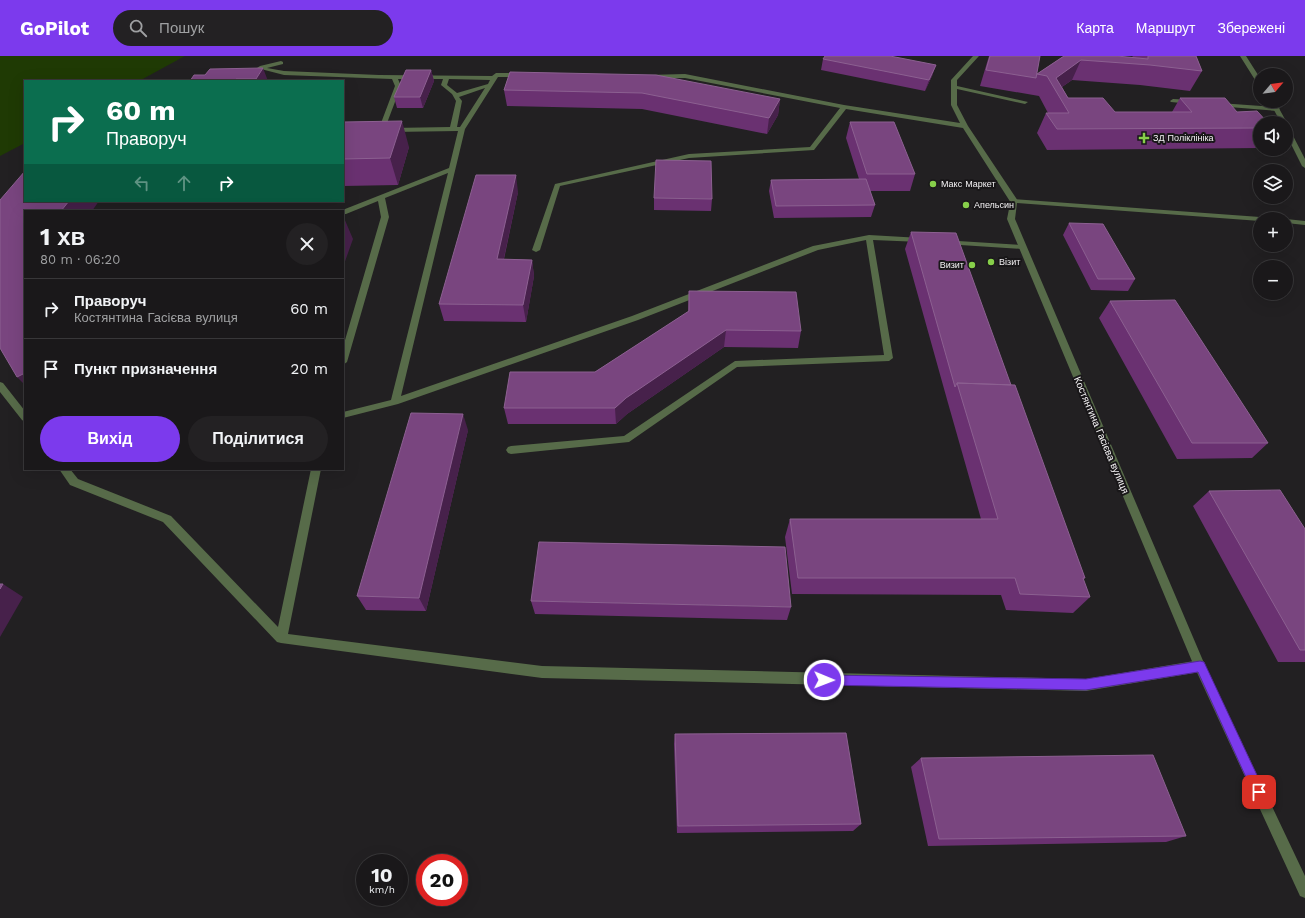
<!DOCTYPE html>
<html lang="uk">
<head>
<meta charset="utf-8">
<style>
	body { margin:0; font-family:"Work Sans",sans-serif; background:#232123; color:#f1f3f6; height:100vh; display:flex; flex-direction:column; font-size:15px; white-space:nowrap }
	* { box-sizing:border-box; margin:0 }
	p { font-size:13px; color:#9fa0a2 }
	.icon { flex:none; width:22px; height:22px; fill:none; stroke:currentColor; stroke-width:2; stroke-linecap:round; stroke-linejoin:round }
	.map { position:relative; flex:1; overflow:hidden }
	.drawer { position:absolute; left:24px; top:154px; width:320px; height:260px; display:flex; flex-direction:column; background:#1a181a; border-radius:0px; box-shadow:0 4px 16px #0002,0 0 0 1px #383739 }
	.drawer>* { flex:none }
	.banner { position:absolute; left:24px; top:24px; width:320px; height:122px; border-radius:0px; box-shadow:0 4px 16px #0002,0 0 0 1px #383739; background:#0b6e4f; color:#fff; overflow:hidden }
	.needle { width:26px; rotate:61deg }
	.fabs { position:absolute; left:1253px; top:12px; display:grid; gap:8px }
	.fabs a { display:grid; place-items:center; width:40px; height:40px; border-radius:50%; background:#1a181a; box-shadow:0 4px 16px #0002,0 0 0 1px #383739; font-size:20px }
	.speed { position:absolute; left:356px; top:798px; display:flex; gap:8px; font-size:20px; font-weight:700; text-align:center }
	.speed>* { display:grid; place-content:center; width:52px; height:52px; border-radius:50%; background:#1a181a; box-shadow:0 4px 16px #0002,0 0 0 1px #383739; line-height:1 }
	.speed small { font-size:10px; font-weight:400 }
	.speed .limit { border:6px solid #d22; background:#fff; color:#111 }
	.pin { position:absolute; display:grid; place-items:center; width:34px; height:34px; color:#fff; margin:-17px; border-radius:8px; box-shadow:0 2px 6px #0006 }
	.me { position:absolute; width:44px; margin:-22px; rotate:91deg; stroke-linejoin:round; filter:drop-shadow(0 0 3px #0008) }
	.turn { display:flex; align-items:center; gap:14px; height:84px; padding:0 16px; font-size:18px }
	.turn .icon { width:52px; height:52px; stroke-width:2.5 }
	.turn b { display:block; font-size:28px; line-height:34px }
	.lanes { display:flex; align-items:center; height:38px; padding:0 16px; background:#0003; justify-content:center; gap:20px; direction:ltr }
	.lanes .off { opacity:.35 }
	.round { display:grid; place-items:center; flex:none; width:42px; height:42px; border-radius:21px; background:#232123 }
	.summary { display:flex; align-items:center; justify-content:space-between; height:68px; padding:0 16px }
	h1 { font-size:24px; font-weight:700; line-height:30px }
	.cta { display:flex; gap:8px; margin-top:auto; padding:8px 16px }
	.cta a { flex:1; height:46px; border-radius:24px; background:#7c3aed; color:#fff; font-size:16px; font-weight:700; line-height:46px; text-align:center }
	.cta a+a { background:#232123; color:#f1f3f6 }
	ul { padding:0; list-style:none }
	li { display:flex; align-items:center; gap:12px; height:60px; padding:0 16px; border-top:1px solid #383739 }
	li div { flex:1 }
	li b { display:block; font-size:15px }
	li em { font-style:normal }
	header { display:flex; align-items:center; gap:24px; box-sizing:border-box; height:56px; padding:0 20px; background:#7c3aed; color:#fff }
	header strong { font-size:19px }
	nav { display:flex; gap:22px; margin-inline-start:auto; font-size:14px }
	.search { width:280px; height:36px; background:#232123; display:flex; align-items:center; gap:10px; box-sizing:border-box; padding:0 14px; border-radius:22px; color:#9fa0a2; font-size:15px }
	.map>svg:first-child { display:block }
</style>
</head>
<body>
<header>
<strong>GoPilot</strong>
<div class="search"><svg class="icon" aria-label="search" viewBox="0 0 24 24"><circle cx="10" cy="10" r="6"/><path d="M15 15l6 6"/></svg>Пошук</div>
<nav><a>Карта</a><a>Маршрут</a><a>Збережені</a></nav>
</header>
<div class="map">
<svg width="1305" height="862" viewBox="0 0 1305 862">
	<rect width="100%" height="100%" fill="#222022"/>
	<path fill="#1f3a04" d="M0 0H185L139 25H25V87L0 100Z"/>
	<g fill="none" stroke-linecap="round" stroke-linejoin="round">
		<path fill="#576b49" fill-rule="evenodd" d="M973 0H979L957 24V30L1028 46 1025 48 957 33V49L968 70 1018 145 1017 147H1011L963 72 846 53 814 94 689 102 560 130 540 194 536 196 532 194 555 128 689 98 810 91 840 52 685 22H649L647 21V19L685 18 844 49 960 67 951 49V24Z
			M281 5 283 6V8L267 12 284 15 379 19 492 20 496 17H523L526 19 523 21H498L465 73 401 340 632 260 813 190 869 179 921 182 925 184 921 186 873 184 893 302 889 305 737 311 629 386 511 398 508 397 506 394 508 391 511 390 624 380 735 305 884 299 866 184 818 194 638 264 398 348 343 362V356L391 344 448 117 385 142 389 161 347 306 343 309V291L381 161 378 145 346 158H343V155H340L449 112 458 75 392 76 389 74 392 72 450 71 456 45 452 38 441 29 443 23H398L401 30 384 75 381 77 378 75 395 30 392 23 284 19 257 12 260 10ZM449 23 490 24 488 28 457 37 447 29ZM485 32 460 71H457L462 45 459 41Z
			M1173 43 1191 44 1194 46 1191 48 1171 46 1170 45Z
			M1219 47 1277 51 1280 53 1277 55 1217 50V48Z
			M942 184 1022 189 1026 191 1022 193 945 188H942Z
			M0 326 3 327 25 355V366L22 364 0 336Z
			M59 413H70L78 423 171 460 278 571 311 413H321L288 578 542 610 1086 623 1200 604 1204 606 1206 610 1204 614 1200 616 1086 635 542 622 281 587 277 586 163 466 70 429Z"/>
		<path fill="#576b49" fill-rule="evenodd" d="M1240 0H1246L1260 22V29L1257 27Z
			M1269 45H1275L1287 67 1286 68V67H1281Z
			M1286 70 1289 72 1305 103V112L1302 110 1286 78Z
			M1011 143 1260 161 1264 163H1260V165L1017 147 1015 163 1204 607 1305 820V842L1300 840 1194 610 1007 163Z
			M1285 163H1286L1305 165V169L1286 167Z"/>
	</g>
	<path fill="#6a3171" d="M989 0H1040L1036 22 1037 18 1064 0 1133 1 1132 0H1196L1202 15 1190 35 1140 29 1072 24 1062 31 1068 42 1115 56H1172L1180 42 1237 56 1260 67V91L1259 92 1047 94 1037 77 1046 57H1048L1039 40 980 30Z
		M823 3 936 9 932 20 925 35 821 14Z
		M210 13 268 25H190L205 19Z
		M431 14 434 25 423 52H397L394 41Z
		M510 16 780 43 778 59 767 78 642 53 507 50 504 34Z
		M343 66 409 91 398 129 343 130Z
		M850 66 915 118 910 135H870L875 149 871 161 774 162 769 135 771 124 859 123 846 82Z
		M518 136 504 203 532 204 534 220 526 266 444 265 439 248Z
		M654 142 712 143 711 155 654 154Z
		M1069 167 1135 223 1128 235 1091 234 1063 179Z
		M911 176 1011 329 1085 522 1083 523 1090 541 1073 557 1006 554 1001 539 792 538 785 481 790 463H981L948 347 905 193Z
		M689 235 801 275 798 292 724 291 627 358 616 368H508L504 352 595 316 688 256Z
		M1110 245 1268 387 1252 402 1177 403 1099 262Z
		M468 374 426 555 366 554 357 540Z
		M1209 435 1305 473V606H1278L1193 450Z
		M531 545 791 551 787 564 535 558Z
		M675 678 861 768 853 775 677 777 674 688Z
		M921 702 1186 780 1166 786 928 790 911 711Z"/>
	<path fill="#47214b" d="M1081 4 1072 24 1056 35V22Z
		M936 9 932 20 925 35 929 24Z
		M263 12 268 25H257L256 23Z
		M431 14 434 25 423 52 420 41Z
		M780 43 778 59 767 78 769 62Z
		M402 65 409 91 398 129 390 102Z
		M516 119 518 136 500 220 497 203Z
		M69 145H99L92 155H61Z
		M344 162 353 183 343 211V166Z
		M532 204 534 220 526 266 523 249Z
		M726 274 724 291 627 358 616 368 615 352 626 342Z
		M25 317V329L17 321Z
		M463 358 468 374 426 555 419 542Z
		M3 528 23 541 0 581V533Z"/>
	<path fill="#79457f" stroke="#8c6091" d="M825 0H890L936 9 929 24 823 3Z
		M990 0H1040L1036 22 986 14Z
		M1064 0H1117L1148 3V0H1196L1202 15 1150 9 1081 4 1056 22 1068 42H1103L1115 56H1192L1180 42H1225L1237 56 1257 55 1268 67H1260V72L1057 73 1046 57H1069L1047 20 1037 18Z
		M263 12 256 23H236L235 25H190L194 19H205L210 13Z
		M406 14H431L420 41H394Z
		M510 16 656 19 780 43 769 62 642 37 504 34Z
		M402 65 390 102 343 103V66Z
		M850 66H894L915 118H867Z
		M656 104 711 105 712 143 654 142Z
		M25 115V145H69L61 155H25V317L17 321 0 292V144Z
		M476 119H516L497 203 532 204 523 249 439 248Z
		M866 123 875 149 776 150 771 124Z
		M1069 167 1103 168 1135 223H1098Z
		M911 176 956 177 1011 329 957 327 955 331Z
		M689 235 796 236 801 275 726 274 626 342 615 352H504L510 316H595L689 255Z
		M1175 244 1268 387H1192L1110 245Z
		M957 327 1015 329 1085 522H1083L1090 541 1020 538 1015 522H798L790 463H998Z
		M411 357 463 358 419 542 357 540Z
		M1280 434 1305 473V594H1300L1209 435Z
		M539 486 785 491 791 551 531 545Z
		M0 528H3L0 533Z
		M846 677 861 768 678 770 675 678Z
		M1153 699 1186 780 939 783 921 702Z"/>
	<path fill="#7c3aed" stroke="#51269a" d="M1200 605 1204 606 1263 732 1265 736 1263 741 1259 742 1255 741 1198 616 1086 634 824 629 820 628 819 624 820 620 824 619 1086 623Z"/>
	<g fill="#87cf4a" stroke="#191719" stroke-width="1.5">
		<path d="M1142 76h4v4h4v4h-4v4h-4v-4h-4v-4h4z"/>
		<circle cx="933" cy="128" r="4"/>
		<circle cx="966" cy="149" r="4"/>
		<circle cx="991" cy="206" r="4"/>
		<circle cx="972" cy="209" r="4"/>
	</g>
	<g text-anchor="middle" stroke-width="4" stroke-linejoin="round" paint-order="stroke">
		<g font-size="9" fill="#f4f2f4" stroke="#191719" text-anchor="start">
			<text x="1153" y="85">ЗД Поліклініка</text>
			<text x="941" y="131">Макс Маркет</text>
			<text x="974" y="152">Апельсин</text>
			<text x="999" y="209">Візит</text>
			<text x="964" y="212" text-anchor="end">Визит</text>
		</g>
		<g font-size="10" fill="#f4f2f4" stroke="#191719">
			<text transform="translate(1102 379) rotate(67)" y="4">Костянтина Гасієва вулиця</text>
		</g>
	</g>
</svg>
<div class="fabs">
<a><svg class="needle" viewBox="-14 -14 28 28"><path d="M0-13l5 13h-10z" fill="#e53935"/><path d="M0 13l5-13h-10z" fill="#9fa0a2"/></svg></a>
<a><svg class="icon" aria-label="sound" viewBox="0 0 24 24"><path d="M4 9h4l5-4v14l-5-4H4zM17 9q2 3 0 6"/></svg></a>
<a><svg class="icon" aria-label="layers" viewBox="0 0 24 24"><path d="M12 4l9 5-9 5-9-5zM3 14l9 5 9-5"/></svg></a>
<a>+</a>
<a>−</a>
</div>
<div class="speed"><div>10<small>km/h</small></div><div class="limit">20</div></div>
<div class="pin" style="left:1259px;top:736px;background:#d93025"><svg class="icon" aria-label="arrive" viewBox="0 0 24 24"><path d="M6 21V4h12l-3 4 3 4H6"/></svg></div>
<svg class="me" style="left:824px;top:624px" viewBox="-20 -20 40 40"><circle r="17" fill="#7c3aed" stroke="#fff" stroke-width="3"/><path d="M0-11L8 9 0 5-8 9z" fill="#fff"/></svg>
<div class="banner">
<div class="turn"><svg class="icon" aria-label="right" viewBox="0 0 24 24"><path d="M7 20v-9h11M14 6l5 5-5 5"/></svg><div><b>60 m</b>Праворуч</div></div>
<div class="lanes"><svg class="icon off" aria-label="left" viewBox="0 0 24 24"><path d="M17 20v-9H6M10 6l-5 5 5 5"/></svg><svg class="icon off" aria-label="ahead" viewBox="0 0 24 24"><path d="M12 20V5M6 11l6-6 6 6"/></svg><svg class="icon" aria-label="right" viewBox="0 0 24 24"><path d="M7 20v-9h11M14 6l5 5-5 5"/></svg></div>
</div>
<section class="drawer">
<div class="summary"><div><h1>1 хв</h1><p>80 m · 06:20</p></div><a class="round"><svg class="icon" aria-label="close" viewBox="0 0 24 24"><path d="M6 6l12 12M18 6L6 18"/></svg></a></div>
<ul>
<li><svg class="icon" aria-label="right" viewBox="0 0 24 24"><path d="M7 20v-9h11M14 6l5 5-5 5"/></svg><div><b>Праворуч</b><p>Костянтина Гасієва вулиця</p></div><em>60 m</em></li>
<li><svg class="icon" aria-label="arrive" viewBox="0 0 24 24"><path d="M6 21V4h12l-3 4 3 4H6"/></svg><div><b>Пункт призначення</b></div><em>20 m</em></li>
</ul>
<div class="cta"><a>Вихід</a><a>Поділитися</a></div>
</section>
</div>
</body>
</html>
